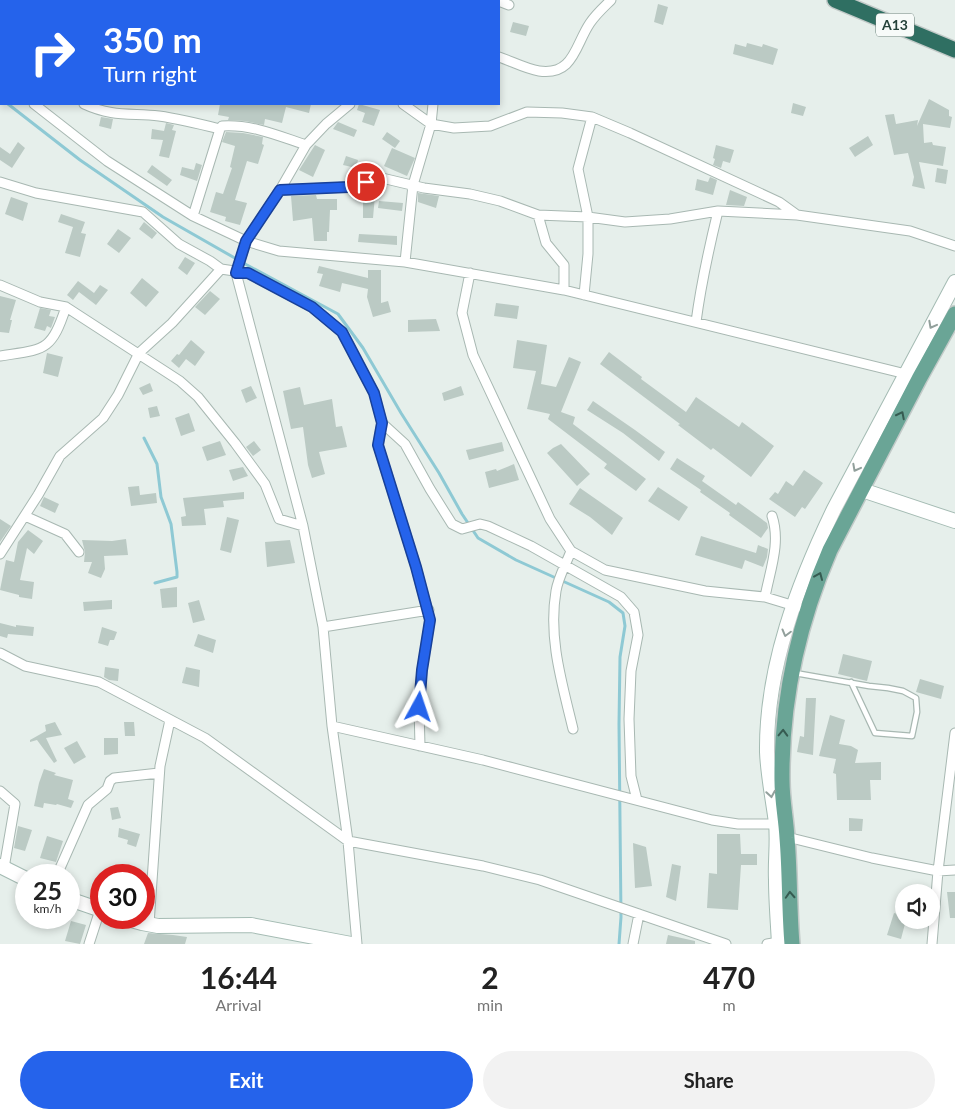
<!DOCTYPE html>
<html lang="en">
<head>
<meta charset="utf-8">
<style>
	body { margin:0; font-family:Lato,sans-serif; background:#f2f2f2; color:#222; height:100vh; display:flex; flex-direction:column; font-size:19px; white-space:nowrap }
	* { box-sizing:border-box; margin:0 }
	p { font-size:16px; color:#767676 }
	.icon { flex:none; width:28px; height:28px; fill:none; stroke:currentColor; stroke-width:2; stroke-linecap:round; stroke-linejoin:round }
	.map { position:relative; height:944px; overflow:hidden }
	.details { display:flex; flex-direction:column; background:#fff; flex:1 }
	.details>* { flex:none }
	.top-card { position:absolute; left:0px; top:0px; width:500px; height:105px; box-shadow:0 2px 8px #0003; background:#2563eb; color:#fff; overflow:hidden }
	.tools { position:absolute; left:895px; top:884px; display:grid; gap:10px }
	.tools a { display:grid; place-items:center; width:45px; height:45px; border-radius:50%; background:#fff; box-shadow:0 2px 8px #0003; font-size:25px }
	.speed { position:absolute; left:15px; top:864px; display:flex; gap:10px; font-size:25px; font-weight:700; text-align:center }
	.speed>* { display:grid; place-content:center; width:65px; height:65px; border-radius:50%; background:#fff; box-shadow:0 2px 8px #0003; line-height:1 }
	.speed small { font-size:12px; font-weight:400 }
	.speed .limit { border:8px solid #d22; background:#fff; color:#111 }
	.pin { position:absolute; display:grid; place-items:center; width:42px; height:42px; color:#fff; margin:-21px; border:2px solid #fff; border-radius:50%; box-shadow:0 1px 5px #0007 }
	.me { position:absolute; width:55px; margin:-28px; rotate:5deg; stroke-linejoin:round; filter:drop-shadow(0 0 4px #0008) }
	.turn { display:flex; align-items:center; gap:18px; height:105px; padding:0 20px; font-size:22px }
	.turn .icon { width:65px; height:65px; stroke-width:2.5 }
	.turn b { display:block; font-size:35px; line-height:42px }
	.eta { display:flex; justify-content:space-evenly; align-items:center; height:85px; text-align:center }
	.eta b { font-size:30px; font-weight:700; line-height:35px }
	.primary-button { display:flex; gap:10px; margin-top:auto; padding:10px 20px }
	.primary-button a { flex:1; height:58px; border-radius:30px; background:#2563eb; color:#fff; font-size:20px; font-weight:700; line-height:58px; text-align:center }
	.primary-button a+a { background:#f2f2f2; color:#222 }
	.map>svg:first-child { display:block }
</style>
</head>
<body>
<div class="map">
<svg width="955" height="944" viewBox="0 0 955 944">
	<rect width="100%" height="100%" fill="#e6efeb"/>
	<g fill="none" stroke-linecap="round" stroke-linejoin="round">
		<path stroke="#8ec9d4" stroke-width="3" d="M0 97 1 98
			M8 104 80 160 163 217 247 265 338 314 363 348 401 413 439 473 462 514 478 538 516 560 609 602 623 613 625 626 620 657 619 724 621 917 619 944
			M144 438 157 464 161 497 171 524 177 572V577L155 583"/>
	</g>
	<path fill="#bbcac4" d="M658 4 668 7 663 25 654 22Z
		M513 22 529 26 526 36 510 32Z
		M747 43 762 47 763 44 778 49 773 65 733 54 735 44 746 47Z
		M929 99 949 110V116L952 117 950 128 923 124 924 143 932 142 933 145 946 147 943 166 919 162 925 189 912 186 914 177 908 153 894 155 885 115 894 114 896 124 918 120 917 126Z
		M793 103 806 107 803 116 791 113Z
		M220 104H311L309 113 286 107 282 123 265 119 264 125 245 121 228 120 229 117 218 115Z
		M359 104 380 110 374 126 362 122 365 113 357 110Z
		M101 117 113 119 111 129 99 126Z
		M338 122 357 130 354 137 333 129Z
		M166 123 174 125 172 130 176 131 169 158 159 156 163 140 151 139 152 129 164 131Z
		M226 132 243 133 263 137 262 144 264 145 258 164 247 161 235 200 247 203 240 225 225 221 226 217 210 212 216 192 223 194 232 168 230 167 235 146 222 142Z
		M387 132 400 141 395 148 382 139Z
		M868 136 873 145 855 157 849 148Z
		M18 142 25 148 12 168 0 160V147L10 154Z
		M315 145 325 150 313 177 299 170Z
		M716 145 734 150 730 163 723 161 721 168 713 165 715 159 713 158Z
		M392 148 415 158 407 176 384 166Z
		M346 156 358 160 356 168 343 165Z
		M196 163 202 165 197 181 180 175 182 167 194 170Z
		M152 165 172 180 167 186 147 172Z
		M937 168 948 170 946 184 935 182Z
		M710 177 717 180 713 195 695 190 697 179 708 182Z
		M730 190 747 197 744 206 726 205Z
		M418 193 439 196 436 208 418 202Z
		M363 194 375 195 373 218H363Z
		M316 195 317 199H337V210H330L329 232H327V241H314L312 218 293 221 291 196Z
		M11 197 28 203 23 221 5 214Z
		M379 201 403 203 402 211 378 208Z
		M61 214 85 222 81 233 86 234 80 257 65 253 73 227 58 222Z
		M144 222 157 233 152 239 139 229Z
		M118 229 131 238 119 253 107 244Z
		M359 234 397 236V245L358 242Z
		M185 257 195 263 187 275 178 268Z
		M319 266 368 278V270H381V303L388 301 391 312 373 317 367 297 368 289 342 283 340 292 319 286 323 274 317 273Z
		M142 278 159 292 146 307 130 293Z
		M78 281 94 293 100 285 108 290 96 305 79 292 73 300 67 295Z
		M210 291 220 299 205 315 195 307Z
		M0 296 16 300 10 320H12L9 333 0 332Z
		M496 303 519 306 517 319 494 316Z
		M40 308 51 310 49 316 55 317 51 328 47 326 45 331 34 328Z
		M436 319 440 331 408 332V320Z
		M191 340 205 352 195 366 186 359 179 368 171 361 177 354 179 355Z
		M517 340 547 345 541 384 556 387 569 357 581 362 561 412 575 417 573 424 646 479 636 491 604 468 607 464 548 419 550 414 527 409 536 371 513 368Z
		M609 352 642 377 641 379 686 412 696 397 739 427 742 422 774 446 751 477 713 448 711 450 678 425 680 424 600 364Z
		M47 353 63 357 58 377 43 373Z
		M150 383 153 391 143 395 139 388Z
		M251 386 257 398 246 403 241 390Z
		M461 386 464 395 444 401 442 393Z
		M300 387 304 405 332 399 336 427 342 426 347 447 319 452 325 474 312 478 308 465 303 427 291 429 283 391Z
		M593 401 635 430 665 452 659 461 623 433 587 410Z
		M157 406 160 416 150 418 148 408Z
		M189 413 195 431 181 436 175 418Z
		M220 441 226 455 207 461 202 447Z
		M254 441 261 450 253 456 246 447Z
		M502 442 504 451 469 460 466 450Z
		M561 444 590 474 577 486 547 453 553 448Z
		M677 458 705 476 702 481 736 505 738 502 767 523 768 528 761 538 729 515 730 513 700 492 701 490 670 469Z
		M514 464 519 480 489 488 485 472 496 469 497 471Z
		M243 467 248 476 233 481 229 470Z
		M804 470 823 483 805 509 802 507 795 517 769 499 775 492 778 494 786 481 793 486Z
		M139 486 140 495 156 493 157 503 131 506 128 487Z
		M658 487 688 507 679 521 648 501Z
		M580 488 623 518 612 535 590 517 569 504Z
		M244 492V499L223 501 224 507 204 509 206 525 182 526 181 517 186 516 183 498Z
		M44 497 59 504 55 513 40 506Z
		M227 517 239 520 231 553 220 550Z
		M0 519 11 526 0 542Z
		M28 530 43 541 34 554 27 548 20 580 34 582 32 599 19 597V595L0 590 6 560 14 562 18 542Z
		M701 536 756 553 758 545 768 549 767 557 763 567 745 560 742 569 695 555Z
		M126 539 128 555 104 556 105 569 101 578 88 573 92 562H84L85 552 82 540 112 541Z
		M290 540 295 563 267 567 265 542Z
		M177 587V607L162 608 160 589Z
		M112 600V609L84 611 83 602Z
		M199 600 205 620 193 623 188 603Z
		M0 623 16 627V625L34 627 33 636 8 634 7 638 0 636Z
		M102 627 117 632 114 640H110L108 646 98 643Z
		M198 634 216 640 213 653 194 646Z
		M843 654 872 661 867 681 838 674Z
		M105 667 119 669 118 681 109 680 104 677Z
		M186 667 200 670 199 687 182 683Z
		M920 679 944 686 941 699 916 692Z
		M806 698H816L813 755 797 752 800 736 804 737Z
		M830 715 845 720 839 744 851 746 858 750 855 763 881 762V780H870L871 800H837L836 774 833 773 836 759 819 756Z
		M55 722 62 735 46 738 57 761 54 763 37 740 30 742V740L46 731 45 725Z
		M124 722H134L135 736H125Z
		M104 738H118V754L104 755Z
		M77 741 86 757 74 764 64 748Z
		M44 769 56 773 54 775 73 780 68 799 74 801 71 808 57 804 56 805 44 803 43 808 34 806 39 783Z
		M118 807 121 818 112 820 110 808Z
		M849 818 863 819 862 831H849Z
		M18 826 32 830 25 851 14 848Z
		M119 828 140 834 136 847 127 844 128 840 118 837Z
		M717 834H740L741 854H757V865H741L738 910 707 908 709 873 717 874Z
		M47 836 63 841 56 862 40 858Z
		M633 843 646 847 652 886 635 888Z
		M672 864 681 866 676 901 666 897Z
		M947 892H955V918H950Z
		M894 913 904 916V920H906L901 939 887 935Z
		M71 921 86 925 80 944 65 941Z
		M148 933 173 935 187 937 185 944H144Z
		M668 935 695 941V944H666Z"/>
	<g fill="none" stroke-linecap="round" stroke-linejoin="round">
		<defs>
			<path id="lane" d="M795 673 869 686 888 688 903 691 916 698 917 712 912 736 875 733 851 682"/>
			<path id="street" d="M2 0 3 1
				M193 0 195 1
				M496 0 509 5
				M300 1V0
				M382 1 383 0
				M438 1V0
				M499 57C511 61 526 69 539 71 574 76 575 45 590 23 596 14 604 7 611 0
				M0 77 1 78
				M34 104 107 161 193 216 246 241 279 251 405 262 564 290 910 375
				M84 104C112 117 130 113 159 116 180 119 200 124 220 129L222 126C252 124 279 136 306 145
				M350 104 326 124 306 145 280 190 246 241 236 273 303 526 323 627 332 726 348 841 357 944
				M403 104 431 124 454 128 490 126 527 112 562 113 592 117 630 133 779 202 797 215 910 231 955 246
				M0 182 36 193 143 212 179 244 210 261 221 269 248 273 312 307 342 332 374 393 382 423 378 445 416 567 430 620 422 670 419 707 420 746
				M280 190 349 187 382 178 424 188 470 194 500 201 538 215 588 217 625 222 670 219 718 211 797 215
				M538 215 546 243 564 265V290
				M193 216 220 129
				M405 262 413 185 431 124 433 104
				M470 273 462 313 473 355 550 519 571 551 605 570 705 591 765 597 798 607
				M0 285 40 302 66 307 180 381 198 397 235 443 265 484 279 519 303 526
				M584 295 588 254V217L578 169 592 117
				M696 322C701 284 709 248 718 211
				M0 356C45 349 51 352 66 307
				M382 423 405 444 430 489 452 524 462 529 480 524 488 526 531 546 621 597 634 612 638 635 631 671 629 719 631 776 637 800
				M25 516 65 534 79 552
				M571 551C566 564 558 578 556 591 548 638 562 683 573 729
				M0 554 38 495 60 456 103 418 118 395 139 353 172 323 221 269
				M765 597C770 570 781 543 772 516
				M323 627 429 610
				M0 653 25 666 99 682 205 738 348 841 483 866 540 880 726 944
				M332 726 483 760 712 820 738 824H776
				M0 791 15 804 4 868
				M787 837 872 858 938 871 955 870
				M57 875 88 805 107 789 110 781 114 778 159 773
				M149 924 160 766 170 720
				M89 944 100 910
				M633 944 639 914
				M767 944 779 942
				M932 944 938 871 955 733"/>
			<path id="secondary" d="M862 490 955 521
				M0 866 26 879
				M69 899 101 910
				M124 918 142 923 158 926 251 925 351 944
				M779 944C778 923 776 901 776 880 775 861 778 842 776 823 773 799 768 776 767 752 766 667 798 584 834 509L955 282"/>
			<path id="primary" d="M792 944C789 909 790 873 787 838 786 819 782 800 782 781 781 701 798 624 830 550L919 379 955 314"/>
			<path id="highway" d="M835 0 955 50"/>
		</defs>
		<use href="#lane" stroke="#a8b8b2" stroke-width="7"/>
		<use href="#street" stroke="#a8b8b2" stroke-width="11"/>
		<use href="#secondary" stroke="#a4bbb3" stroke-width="16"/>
		<use href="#primary" stroke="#c2cac8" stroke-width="18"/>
		<use href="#highway" stroke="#c2cac8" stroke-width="18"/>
		<use href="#lane" stroke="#fff" stroke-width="4.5"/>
		<use href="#street" stroke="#fff" stroke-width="9"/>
		<use href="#secondary" stroke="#fff" stroke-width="14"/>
		<use href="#primary" stroke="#6aa596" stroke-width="15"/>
		<use href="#highway" stroke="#2f6f62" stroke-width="15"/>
	</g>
	<defs><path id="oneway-chevron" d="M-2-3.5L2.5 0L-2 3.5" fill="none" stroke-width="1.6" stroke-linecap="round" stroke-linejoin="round" transform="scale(1.25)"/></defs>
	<g stroke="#92a09c">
		<use href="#oneway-chevron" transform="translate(932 325) rotate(118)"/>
		<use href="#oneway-chevron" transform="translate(856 468) rotate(118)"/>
		<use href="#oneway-chevron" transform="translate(786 633) rotate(105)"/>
		<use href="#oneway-chevron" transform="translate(771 794) rotate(81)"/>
	</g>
	<g stroke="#365b51">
		<use href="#oneway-chevron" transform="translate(901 415) rotate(-63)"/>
		<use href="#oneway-chevron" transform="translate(819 576) rotate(-67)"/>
		<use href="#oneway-chevron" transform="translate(783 733) rotate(-88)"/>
		<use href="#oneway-chevron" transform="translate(790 895) rotate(-93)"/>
	</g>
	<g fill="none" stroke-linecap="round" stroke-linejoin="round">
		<defs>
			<path id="route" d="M366 182 349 187 280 190 246 241 236 273H248L312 307 342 332 374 393 382 423 378 445 416 567 430 620 422 670 419 707"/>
		</defs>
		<use href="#route" stroke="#184099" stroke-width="12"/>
		<use href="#route" stroke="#2563eb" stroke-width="9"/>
	</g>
	<g text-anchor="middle" stroke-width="4" stroke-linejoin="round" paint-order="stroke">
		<rect fill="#f7fbf9" stroke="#637a73" stroke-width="1" x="876" y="13.5" width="38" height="23" rx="4"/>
		<g font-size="14" font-weight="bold" fill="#24423a">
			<text x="895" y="30">A13</text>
		</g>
	</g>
</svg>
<div class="tools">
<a><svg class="icon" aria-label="sound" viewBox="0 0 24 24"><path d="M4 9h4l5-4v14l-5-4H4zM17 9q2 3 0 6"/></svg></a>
</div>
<div class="speed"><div>25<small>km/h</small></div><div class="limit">30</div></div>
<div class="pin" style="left:366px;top:182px;background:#d93025"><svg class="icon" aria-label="arrive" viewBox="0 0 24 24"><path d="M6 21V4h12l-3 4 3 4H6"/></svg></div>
<svg class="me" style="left:419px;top:707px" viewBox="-20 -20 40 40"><path d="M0-17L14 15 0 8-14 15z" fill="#2563eb" stroke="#fff" stroke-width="4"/></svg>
<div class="top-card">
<div class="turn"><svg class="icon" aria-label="right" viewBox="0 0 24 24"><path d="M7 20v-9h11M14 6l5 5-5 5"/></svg><div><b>350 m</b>Turn right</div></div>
</div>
</div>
<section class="details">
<div class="eta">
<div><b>16:44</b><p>Arrival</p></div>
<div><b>2</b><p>min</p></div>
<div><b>470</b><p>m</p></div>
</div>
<div class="primary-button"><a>Exit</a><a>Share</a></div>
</section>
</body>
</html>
